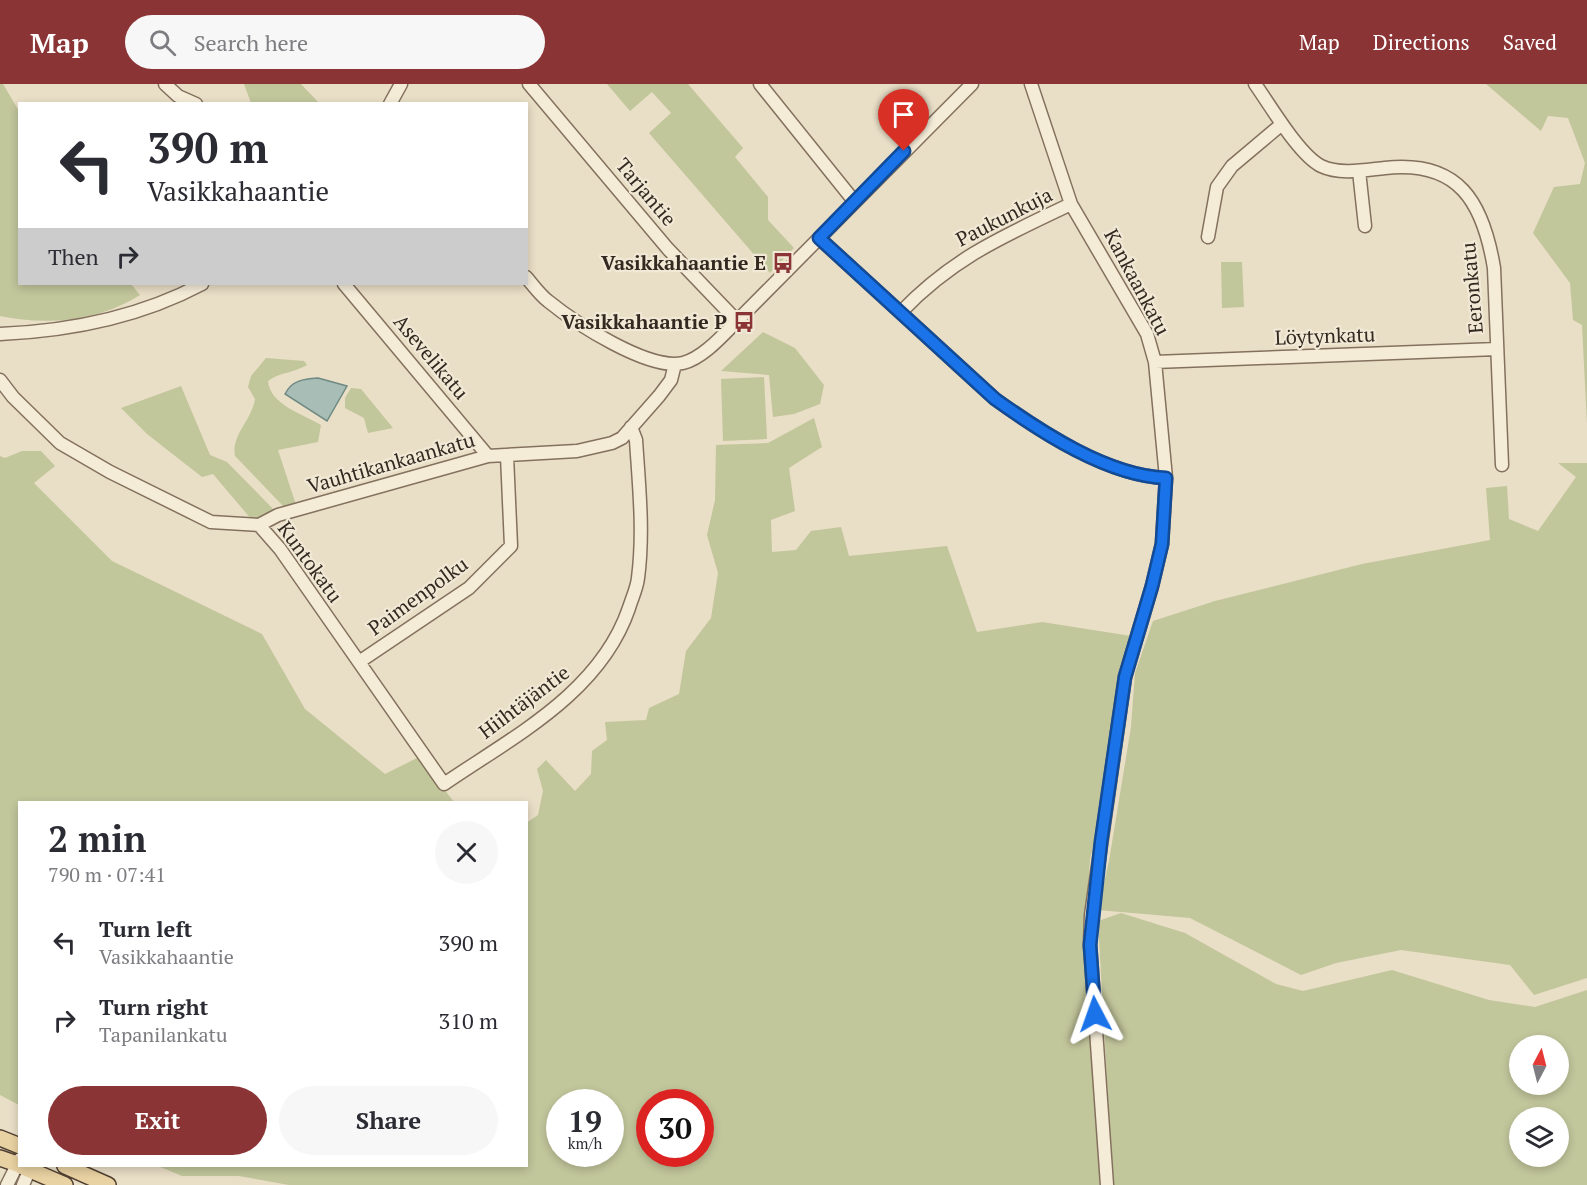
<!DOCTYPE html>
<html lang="en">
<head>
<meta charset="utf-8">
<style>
	body { margin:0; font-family:"PT Serif",serif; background:#f7f7f7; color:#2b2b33; height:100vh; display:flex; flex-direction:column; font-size:22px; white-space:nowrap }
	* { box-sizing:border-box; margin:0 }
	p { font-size:20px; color:#7c7c81 }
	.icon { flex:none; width:33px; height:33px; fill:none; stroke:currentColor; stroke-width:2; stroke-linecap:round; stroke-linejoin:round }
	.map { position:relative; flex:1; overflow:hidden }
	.panel { position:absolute; left:18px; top:717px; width:510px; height:366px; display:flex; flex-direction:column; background:#fff; border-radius:0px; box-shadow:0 3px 9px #0003 }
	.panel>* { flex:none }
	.banner { position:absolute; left:18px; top:18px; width:510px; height:183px; border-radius:0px; box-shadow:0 3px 9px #0003; background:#fff; color:#2b2b33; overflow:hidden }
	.needle { width:39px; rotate:7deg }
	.controls { position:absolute; left:1509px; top:951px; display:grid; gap:12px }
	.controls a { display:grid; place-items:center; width:60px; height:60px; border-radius:50%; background:#fff; box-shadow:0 3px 9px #0003; font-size:30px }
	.speed { position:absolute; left:546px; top:1005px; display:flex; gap:12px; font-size:30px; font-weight:700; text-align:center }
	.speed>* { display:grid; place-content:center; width:78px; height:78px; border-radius:50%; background:#fff; box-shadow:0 3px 9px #0003; line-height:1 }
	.speed small { font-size:15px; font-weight:400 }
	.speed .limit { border:9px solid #d22; background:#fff; color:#111 }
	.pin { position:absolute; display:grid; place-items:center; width:51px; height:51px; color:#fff; margin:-62px -26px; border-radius:50% 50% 50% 0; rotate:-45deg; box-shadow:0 0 6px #0007 }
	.pin .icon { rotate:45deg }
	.me { position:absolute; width:66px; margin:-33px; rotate:356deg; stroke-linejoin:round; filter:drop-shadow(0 0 4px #0008) }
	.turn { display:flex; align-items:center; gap:21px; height:126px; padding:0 30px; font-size:27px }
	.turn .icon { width:78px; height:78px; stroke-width:2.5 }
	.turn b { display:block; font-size:42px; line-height:51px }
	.then { display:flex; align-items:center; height:57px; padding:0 30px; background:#0003; gap:12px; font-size:22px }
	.round { display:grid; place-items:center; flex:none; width:63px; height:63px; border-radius:32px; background:#f7f7f7 }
	.head { display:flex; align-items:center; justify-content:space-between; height:102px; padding:0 30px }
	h1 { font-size:36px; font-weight:600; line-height:45px }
	.action { display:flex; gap:12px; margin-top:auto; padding:12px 30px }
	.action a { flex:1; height:69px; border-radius:36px; background:#8b3436; color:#fff; font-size:24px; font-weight:600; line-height:69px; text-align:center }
	.action a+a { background:#f7f7f7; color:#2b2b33 }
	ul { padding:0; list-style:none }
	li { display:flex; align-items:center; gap:18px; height:78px; padding:0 30px }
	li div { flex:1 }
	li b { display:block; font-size:22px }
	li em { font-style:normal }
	header { display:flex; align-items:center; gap:36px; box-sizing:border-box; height:84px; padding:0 30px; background:#8b3436; color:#fff }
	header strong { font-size:28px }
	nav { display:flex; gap:33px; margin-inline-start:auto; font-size:21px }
	.search { width:420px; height:54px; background:#f7f7f7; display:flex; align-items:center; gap:15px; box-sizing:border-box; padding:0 21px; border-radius:33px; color:#7c7c81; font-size:22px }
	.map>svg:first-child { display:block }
</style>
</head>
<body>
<header>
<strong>Map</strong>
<div class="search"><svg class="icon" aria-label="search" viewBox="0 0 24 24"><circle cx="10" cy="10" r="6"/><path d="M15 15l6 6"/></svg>Search here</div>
<nav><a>Map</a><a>Directions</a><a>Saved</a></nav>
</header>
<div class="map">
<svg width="1587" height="1101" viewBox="0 0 1587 1101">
	<rect width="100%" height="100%" fill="#e9dec6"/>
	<path fill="#c2c69b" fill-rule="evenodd" d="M0 0H3L19 27 20 200H131L140 211C99 237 47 242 0 232Z
		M244 0H301L319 19H251Z
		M607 0H688L743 64 735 73 768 113V136L794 164 770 189 649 49 671 29 652 8 630 27Z
		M1486 0H1587V340L1582 241 1573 236 1570 199 1533 149 1554 103 1580 100 1585 79 1568 34 1548 32 1541 47Z
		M1221 178H1242L1244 223 1222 224Z
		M763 248 795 264 824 301 820 320 794 330 773 333 769 291 721 287Z
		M266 274 304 277 307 281C294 289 280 288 268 297 270 321 303 330 321 341L318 358 278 366 296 421 285 424 235 372C231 351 252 336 255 315L248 303 251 292Z
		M764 293 767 355 723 357 721 295Z
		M181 302 210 371 227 378 274 426 252 436 213 390 202 393 147 350 121 324Z
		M351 304 361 305 393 344 368 349 364 334 345 324V314Z
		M814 334 822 363 789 384 795 427 771 436 772 468 796 466 811 447 841 443 849 472 947 462 977 548 1042 538 1131 552 1112 640 1101 732 1090 775 1087 825 1101 1101H289L239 1092H182L158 1082H526V739L538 731 543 707 537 685 546 676 575 707 591 690 592 667 607 656 605 638 646 636 649 624 679 610 686 567 711 534 718 489 707 451 715 416 716 361 768 359ZM560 1018H610V1070H560ZM650 1018H700V1070H650Z
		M22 367H41L55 382 34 399 112 477 262 550 305 625 385 690 419 673 454 718H20L19 1021 0 1011V372L5 374Z
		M1558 379H1587V894L1534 911 1510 881 1401 866 1336 879 1301 891 1190 834 1098 826 1109 777 1131 643 1135 589 1153 537 1215 517 1362 480 1490 456 1486 404 1507 402 1509 435 1538 447 1576 393Z
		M1121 829 1185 849 1276 900 1303 907 1392 886 1489 916 1535 923 1587 906V1101H1113L1098 837ZM1520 962H1558V1000H1520ZM1520 1034H1558V1072H1520Z"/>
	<path fill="#a7bdb6" stroke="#6f8a83" stroke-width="1.5" d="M318 294 347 302 327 337 285 310C292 296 304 295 318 294Z"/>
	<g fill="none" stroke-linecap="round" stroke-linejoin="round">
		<defs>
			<path id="minor" d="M165 0 178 12 196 20
				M529 0 668 165 737 237
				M760 0 854 117
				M1031 0 1071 120 1147 250 1155 278 1166 394 1162 460 1152 502 1125 593 1091 831 1090 861 1107 1101
				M1255 0C1270 21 1299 71 1321 82 1340 91 1365 86 1385 84 1459 76 1483 118 1494 184L1502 381
				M390 20 401 0
				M1359 87 1365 142
				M1208 153 1217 103 1232 82 1282 40
				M819 154 995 315C1041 348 1108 392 1166 394
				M526 193C533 201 540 211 548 217 575 239 649 287 683 279 703 274 723 251 737 237L972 0
				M344 200 488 372
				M901 228C954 173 1004 152 1071 120
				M0 250C70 247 140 233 202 200
				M1155 278 1497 265
				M0 296 13 313 60 359 110 388 211 438 259 441 280 465 444 700C514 652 600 609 629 524 632 514 637 504 638 494 644 448 639 402 636 356L631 343
				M259 441 278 431 488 372 577 367 612 359 622 354 659 312 671 296 675 280
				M359 578 469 504 511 462 507 372
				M7 1101 20 1075
				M23 1101 31 1082"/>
			<path id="major" d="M0 1054 20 1062
				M0 1074 20 1081
				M21 1082 65 1101
				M65 1082 108 1101"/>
		</defs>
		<use href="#minor" stroke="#83715e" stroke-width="15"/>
		<use href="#major" stroke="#514031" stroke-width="18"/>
		<use href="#minor" stroke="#f5ecd8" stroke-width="12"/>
		<use href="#major" stroke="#e8d1a2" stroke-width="15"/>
	</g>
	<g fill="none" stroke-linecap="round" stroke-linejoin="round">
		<defs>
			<path id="route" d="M904 67 819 154 995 315C1041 348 1108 392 1166 394L1162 460 1152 502 1125 593 1101 758 1090 861 1095 930"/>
		</defs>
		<use href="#route" stroke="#114b97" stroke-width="15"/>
		<use href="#route" stroke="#1a73e8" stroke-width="10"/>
	</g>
	<defs>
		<symbol id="bus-bare" viewBox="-9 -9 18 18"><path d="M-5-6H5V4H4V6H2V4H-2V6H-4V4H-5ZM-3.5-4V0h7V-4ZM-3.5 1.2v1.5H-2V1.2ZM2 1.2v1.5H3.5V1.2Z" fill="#8b3436" stroke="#f1e9d5" stroke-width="2.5" paint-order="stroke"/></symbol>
	</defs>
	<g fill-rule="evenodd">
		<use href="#bus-bare" x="768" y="164" width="30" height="30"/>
		<use href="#bus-bare" x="729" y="223" width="30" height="30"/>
	</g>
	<g text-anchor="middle" stroke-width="4.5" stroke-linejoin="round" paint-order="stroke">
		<g font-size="20" fill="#342920" stroke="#f1e9d5">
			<text transform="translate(646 108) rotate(50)" y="7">Tarjantie</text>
			<text transform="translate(1004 133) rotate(-27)" y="7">Paukunkuja</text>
			<text transform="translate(1137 198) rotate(62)" y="7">Kankaankatu</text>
			<text transform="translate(1472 204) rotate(-95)" y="7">Eeronkatu</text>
			<text transform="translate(1325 252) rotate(-2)" y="7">Löytynkatu</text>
			<text transform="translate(431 273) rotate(50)" y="7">Asevelikatu</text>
			<text transform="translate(391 379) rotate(-16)" y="7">Vauhtikankaankatu</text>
			<text transform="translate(310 478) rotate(54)" y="7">Kuntokatu</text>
			<text transform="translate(418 512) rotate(-36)" y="7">Paimenpolku</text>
			<text transform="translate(524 618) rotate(-37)" y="7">Hiihtäjäntie</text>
		</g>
		<g font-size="20" font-weight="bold" fill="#342920" stroke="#f1e9d5" text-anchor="end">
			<text x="766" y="186">Vasikkahaantie E</text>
			<text x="727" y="245">Vasikkahaantie P</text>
		</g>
	</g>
</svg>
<div class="controls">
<a><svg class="needle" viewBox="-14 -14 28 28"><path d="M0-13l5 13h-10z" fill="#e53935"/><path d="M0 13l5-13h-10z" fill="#7c7c81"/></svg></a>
<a><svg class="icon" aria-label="layers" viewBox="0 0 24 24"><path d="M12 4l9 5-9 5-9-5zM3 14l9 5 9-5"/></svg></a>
</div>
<div class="speed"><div>19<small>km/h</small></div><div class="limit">30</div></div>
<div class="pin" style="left:904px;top:67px;background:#d93025"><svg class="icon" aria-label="arrive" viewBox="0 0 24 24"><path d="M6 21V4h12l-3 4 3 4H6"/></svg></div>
<svg class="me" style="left:1095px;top:930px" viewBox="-20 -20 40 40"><path d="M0-17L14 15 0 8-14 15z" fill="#1a73e8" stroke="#fff" stroke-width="4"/></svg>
<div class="banner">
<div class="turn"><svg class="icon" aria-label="left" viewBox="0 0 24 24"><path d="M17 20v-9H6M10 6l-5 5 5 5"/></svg><div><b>390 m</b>Vasikkahaantie</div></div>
<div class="then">Then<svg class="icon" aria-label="right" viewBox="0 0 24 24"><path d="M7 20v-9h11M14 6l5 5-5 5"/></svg></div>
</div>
<section class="panel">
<div class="head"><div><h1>2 min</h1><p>790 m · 07:41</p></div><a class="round"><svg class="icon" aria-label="close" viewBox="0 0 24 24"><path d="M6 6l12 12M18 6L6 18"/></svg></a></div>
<ul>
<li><svg class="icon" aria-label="left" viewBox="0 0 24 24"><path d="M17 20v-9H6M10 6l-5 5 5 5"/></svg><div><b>Turn left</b><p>Vasikkahaantie</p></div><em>390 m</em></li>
<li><svg class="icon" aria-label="right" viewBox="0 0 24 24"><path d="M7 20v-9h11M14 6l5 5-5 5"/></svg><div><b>Turn right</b><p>Tapanilankatu</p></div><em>310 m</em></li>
</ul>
<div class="action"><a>Exit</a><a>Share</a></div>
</section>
</div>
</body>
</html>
